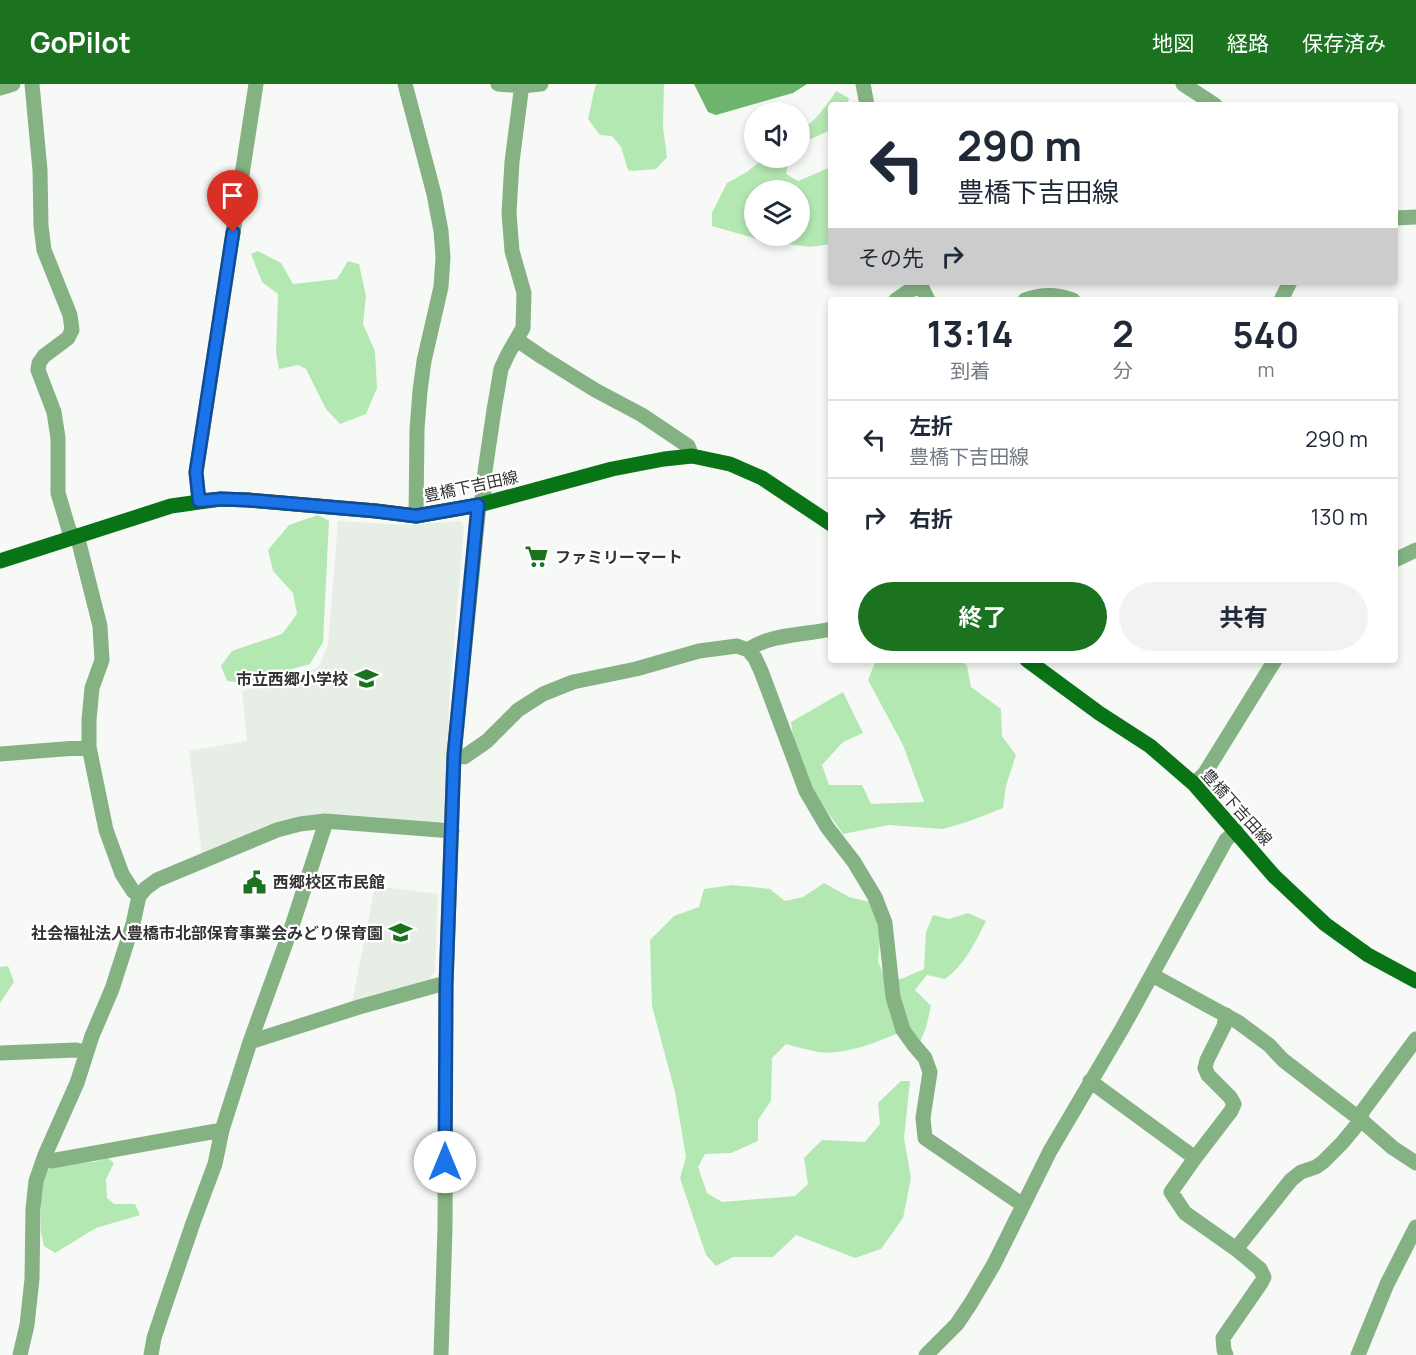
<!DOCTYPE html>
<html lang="ja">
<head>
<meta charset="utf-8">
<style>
	body { margin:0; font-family:Manrope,"Noto Sans JP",sans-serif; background:#f2f2f3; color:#1f2937; height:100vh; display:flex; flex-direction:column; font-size:22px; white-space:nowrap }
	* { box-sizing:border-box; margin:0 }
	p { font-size:20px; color:#747a83 }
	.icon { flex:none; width:33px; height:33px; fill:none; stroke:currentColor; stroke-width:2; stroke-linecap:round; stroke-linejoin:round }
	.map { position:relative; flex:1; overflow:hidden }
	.side { position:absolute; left:828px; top:213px; width:570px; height:366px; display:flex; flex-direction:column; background:#fff; border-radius:6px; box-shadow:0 3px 9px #0003 }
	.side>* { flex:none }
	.guide { position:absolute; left:828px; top:18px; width:570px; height:183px; border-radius:6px; box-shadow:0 3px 9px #0003; background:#fff; color:#1f2937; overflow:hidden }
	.tools { position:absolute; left:744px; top:18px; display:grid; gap:12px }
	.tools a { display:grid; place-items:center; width:66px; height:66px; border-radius:50%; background:#fff; box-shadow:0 3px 9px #0003; font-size:30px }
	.pin { position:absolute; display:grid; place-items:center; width:51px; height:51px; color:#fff; margin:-62px -26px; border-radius:50% 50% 50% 0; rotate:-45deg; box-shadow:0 0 6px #0007 }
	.pin .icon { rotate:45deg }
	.me { position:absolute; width:66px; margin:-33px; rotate:0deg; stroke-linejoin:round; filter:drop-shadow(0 0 4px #0008) }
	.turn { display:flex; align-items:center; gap:21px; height:126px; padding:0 30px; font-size:27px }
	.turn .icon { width:78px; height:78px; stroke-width:2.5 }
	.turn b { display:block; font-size:42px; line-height:51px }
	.then { display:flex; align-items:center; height:57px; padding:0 30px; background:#0003; gap:12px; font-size:22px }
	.eta { display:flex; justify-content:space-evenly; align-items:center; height:102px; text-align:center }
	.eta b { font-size:36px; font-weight:700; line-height:42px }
	.button { display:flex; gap:12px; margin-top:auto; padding:12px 30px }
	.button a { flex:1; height:69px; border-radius:36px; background:#1b731f; color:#fff; font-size:24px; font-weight:700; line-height:69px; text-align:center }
	.button a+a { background:#f2f2f3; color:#1f2937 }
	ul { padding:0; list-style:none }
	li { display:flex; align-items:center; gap:18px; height:78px; padding:0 30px; border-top:2px solid #e0e1e3 }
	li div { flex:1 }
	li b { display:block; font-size:22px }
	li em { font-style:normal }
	header { display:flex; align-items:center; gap:36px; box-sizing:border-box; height:84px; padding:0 30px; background:#1b731f; color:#fff }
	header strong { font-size:28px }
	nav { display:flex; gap:33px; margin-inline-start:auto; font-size:21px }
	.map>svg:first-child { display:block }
</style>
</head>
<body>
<header>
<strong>GoPilot</strong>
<nav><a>地図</a><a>経路</a><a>保存済み</a></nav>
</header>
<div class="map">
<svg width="1416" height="1271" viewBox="0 0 1416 1271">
	<rect width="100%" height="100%" fill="#f7f9f7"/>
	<path fill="#e6eee6" d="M338 437 409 441 460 437 464 443 450 607 444 737 436 741 323 732 202 771 189 667 247 657 242 607 318 584 328 561Z
		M375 802 438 810 435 887 429 896 352 919Z"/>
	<path fill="#b4e8b2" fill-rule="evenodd" d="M597 0H664L663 43 667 73 656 85 632 87 628 86 621 63 612 52 600 51 588 35 595 3Z
		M836 7 849 14 847 21H831V46L804 58 800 62V47C815 37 826 23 836 7Z
		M764 74H789L786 90 798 97 831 83V160L810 163 761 156 712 142V129L727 99 747 88ZM800 106V152H754V106Z
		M258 167 281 179 293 200 337 195 348 177 359 180 366 212 363 240 375 267 377 304 366 330 340 340 326 325 306 285 298 281 279 285 276 269 278 210 262 198 251 170Z
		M318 431 329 437 323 558 310 580 244 599 227 597 221 582 232 567 282 550 297 530 293 509 273 487 268 466 289 441Z
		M876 576H961L967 582 971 603 1001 625 1002 652 1016 671 1006 702 1003 724 970 737 943 745 889 741 843 750 812 706 794 661 791 638 843 608 863 649 843 658 822 681 829 701H862L871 720 924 718 903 661 868 596Z
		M824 799 849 813 870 818 881 849 878 877 884 892 901 895 924 885 926 848 933 831 949 835 968 829 986 837C976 857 964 882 945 895L927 891 915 906 931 922 926 944 920 958 908 945C882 956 847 972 818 968 808 966 797 963 786 960L772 974 771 1017 758 1036V1057L731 1069 705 1070 698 1083 707 1109 722 1118 795 1112 808 1100 804 1074 822 1056 865 1058 880 1040 878 1019 901 997H910L904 1054 911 1094 903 1134 881 1165 855 1174 796 1151 773 1173H733L716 1182 706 1171 680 1094 686 1073 675 1008 652 922 650 856 674 832 699 823 704 805 732 801 770 805 785 817 803 813Z
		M8 882 14 898 0 919V883Z
		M108 1074 114 1079 106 1095 107 1114 114 1120H135L140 1131 96 1144 55 1169 44 1162 41 1148V1106L47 1086 62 1080 94 1078Z"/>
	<path fill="#6fb46d" d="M694 0H807L793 9 716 31 708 28Z"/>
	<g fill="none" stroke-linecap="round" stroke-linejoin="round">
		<path stroke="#85b283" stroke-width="15" d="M32 0 40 86 41 142 44 166 70 231 72 246 68 254 44 272 39 279 38 286 54 328 58 354V409L69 446 79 459 100 542 102 576 92 604 89 636V663L106 746 122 790 133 807 139 812
			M405 0 434 110 441 147 443 173 441 203 424 277 420 307 417 345 416 432
			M498 0 522 2 541 0
			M863 0 867 21
			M1183 0 1215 21
			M0 4 13 0
			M1395 134 1416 133
			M919 198 928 216
			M896 216 909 207 920 202
			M1025 216C1042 210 1056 210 1073 216
			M1281 216 1290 198
			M517 256 542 273 595 306 642 331 688 362 692 372
			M199 417 196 389 256 0
			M1395 476 1416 466
			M748 566 755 574 761 587 806 707 827 743 854 778 875 813 885 839 893 913 903 946 913 960 925 974 930 988 923 1034 925 1054 1023 1121
			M0 670 89 663
			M454 671 464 673 487 657 518 626 543 610 573 598 636 585 699 567 737 562 748 566C769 550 805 551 831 545
			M1194 700 1205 689 1275 576
			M1152 891 1238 938 1269 961 1283 976 1361 1036 1393 1064 1416 1079
			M250 958 292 842 324 744 325 737
			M0 969 76 966 86 968
			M1090 997 1195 1074 1171 1108 1185 1129 1236 1165
			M1195 1074 1231 1027 1234 1020 1230 1013 1208 991 1205 984 1207 976 1224 942 1226 931
			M44 1075 51 1077 222 1046
			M20 1271 27 1241 32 1195 33 1124 36 1097 45 1071 77 999 92 952 112 905 133 840 139 812 146 804 157 796 277 746 300 740 325 737 452 747
			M151 1271 154 1254 163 1227 193 1139 215 1080 222 1046 250 958 359 923 438 901H446
			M441 1271 445 1144 446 901 454 671 479 421 484 410V394L494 326 501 285 508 270 523 244 524 209 512 167 509 129 512 78 522 0
			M926 1271 957 1240 971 1219 994 1180 1050 1067 1123 943 1226 756 1236 747
			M1226 1271 1224 1266 1223 1254 1261 1199 1264 1193 1260 1185 1236 1165 1291 1096 1301 1088 1316 1083 1323 1078 1342 1059 1361 1036 1362 1028 1416 955
			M1358 1271 1387 1200 1416 1143"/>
		<path stroke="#097415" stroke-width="15" d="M0 477 171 422 221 415 248 416 376 427 416 432 479 421 612 385 664 375 692 372 730 380 762 394 831 440
			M1027 576 1099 629 1150 662 1194 700 1274 792 1325 840 1368 871 1416 897"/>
	</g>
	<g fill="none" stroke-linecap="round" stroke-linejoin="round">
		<defs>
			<path id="route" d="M233 148 196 388 199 417 221 415 248 416 376 427 416 432 478 421 454 671 446 901 445 1078"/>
		</defs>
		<use href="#route" stroke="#114b97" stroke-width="15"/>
		<use href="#route" stroke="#1a73e8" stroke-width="10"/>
	</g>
	<defs>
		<symbol id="supermarket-bare" viewBox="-9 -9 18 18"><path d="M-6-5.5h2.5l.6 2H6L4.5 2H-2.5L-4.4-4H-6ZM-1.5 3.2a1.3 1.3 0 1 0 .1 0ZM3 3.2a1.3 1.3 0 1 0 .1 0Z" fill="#1b731f" stroke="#fff" stroke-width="2.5" paint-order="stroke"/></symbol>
		<symbol id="school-bare" viewBox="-9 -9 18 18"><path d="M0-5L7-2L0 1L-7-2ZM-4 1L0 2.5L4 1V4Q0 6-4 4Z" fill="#1b731f" stroke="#fff" stroke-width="2.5" paint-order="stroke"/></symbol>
		<symbol id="civic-bare" viewBox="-9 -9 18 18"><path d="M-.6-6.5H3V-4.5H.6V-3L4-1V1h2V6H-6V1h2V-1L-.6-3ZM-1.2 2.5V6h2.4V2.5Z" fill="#1b731f" stroke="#fff" stroke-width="2.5" paint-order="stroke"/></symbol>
	</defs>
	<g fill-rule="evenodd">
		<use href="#supermarket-bare" x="520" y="456" width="33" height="33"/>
		<use href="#school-bare" x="350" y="578" width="33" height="33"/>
		<use href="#civic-bare" x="238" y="782" width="33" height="33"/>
		<use href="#school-bare" x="384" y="832" width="33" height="33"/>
	</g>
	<g text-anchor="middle" stroke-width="4.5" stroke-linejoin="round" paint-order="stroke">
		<g font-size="16" fill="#333433" stroke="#fff">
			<text transform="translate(471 402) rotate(-12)" y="6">豊橋下吉田線</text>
			<text transform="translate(1237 723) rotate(48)" y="6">豊橋下吉田線</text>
		</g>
		<g font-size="16" font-weight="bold" fill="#333433" stroke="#fff" text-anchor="start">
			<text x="555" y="479">ファミリーマート</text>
			<text x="348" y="601" text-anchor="end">市立西郷小学校</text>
			<text x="273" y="804">西郷校区市民館</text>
			<text x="383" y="855" text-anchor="end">社会福祉法人豊橋市北部保育事業会みどり保育園</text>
		</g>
	</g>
</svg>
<div class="tools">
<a><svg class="icon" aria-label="sound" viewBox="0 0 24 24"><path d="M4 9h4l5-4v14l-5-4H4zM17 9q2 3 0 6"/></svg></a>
<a><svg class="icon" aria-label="layers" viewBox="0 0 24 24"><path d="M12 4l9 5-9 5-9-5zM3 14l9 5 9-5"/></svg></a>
</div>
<div class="pin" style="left:233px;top:148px;background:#d93025"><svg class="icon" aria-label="arrive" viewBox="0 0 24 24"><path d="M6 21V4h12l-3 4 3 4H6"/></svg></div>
<svg class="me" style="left:445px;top:1078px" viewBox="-20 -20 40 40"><circle r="19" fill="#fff"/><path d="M0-13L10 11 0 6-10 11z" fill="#1a73e8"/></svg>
<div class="guide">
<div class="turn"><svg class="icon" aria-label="left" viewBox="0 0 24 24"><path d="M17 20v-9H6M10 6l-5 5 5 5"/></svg><div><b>290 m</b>豊橋下吉田線</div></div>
<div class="then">その先<svg class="icon" aria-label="right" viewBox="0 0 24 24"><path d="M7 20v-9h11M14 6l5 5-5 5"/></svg></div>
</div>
<section class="side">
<div class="eta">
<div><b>13:14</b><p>到着</p></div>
<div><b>2</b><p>分</p></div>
<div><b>540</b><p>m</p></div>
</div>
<ul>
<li><svg class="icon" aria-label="left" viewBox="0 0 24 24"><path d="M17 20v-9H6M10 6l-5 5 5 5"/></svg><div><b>左折</b><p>豊橋下吉田線</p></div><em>290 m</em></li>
<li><svg class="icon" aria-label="right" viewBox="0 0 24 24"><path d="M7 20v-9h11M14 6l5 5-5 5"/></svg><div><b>右折</b></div><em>130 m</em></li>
</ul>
<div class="button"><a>終了</a><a>共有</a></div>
</section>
</div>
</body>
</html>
